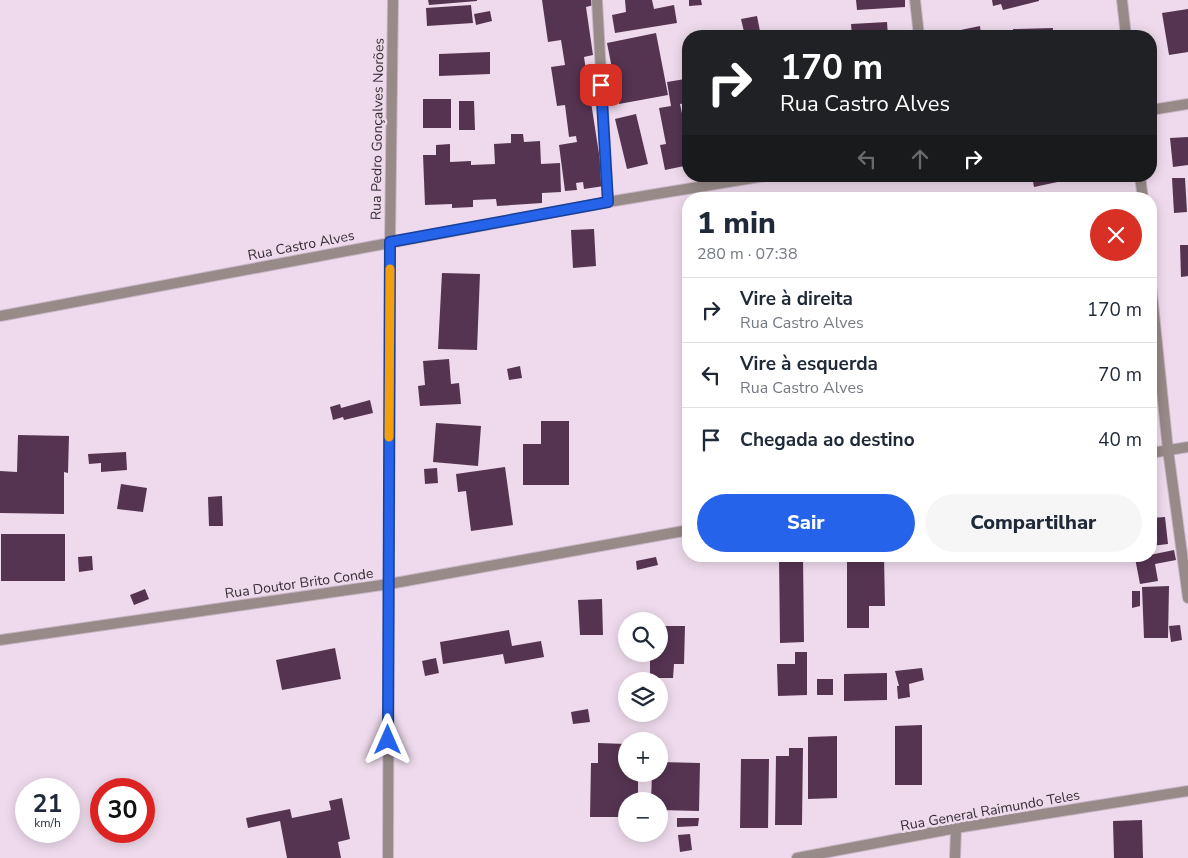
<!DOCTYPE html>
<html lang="pt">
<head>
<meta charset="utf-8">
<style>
	body { margin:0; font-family:"Nunito Sans",sans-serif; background:#f6f6f7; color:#1f2937; height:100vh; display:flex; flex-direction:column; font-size:19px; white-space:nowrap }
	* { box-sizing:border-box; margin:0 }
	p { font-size:16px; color:#747a83 }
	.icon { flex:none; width:28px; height:28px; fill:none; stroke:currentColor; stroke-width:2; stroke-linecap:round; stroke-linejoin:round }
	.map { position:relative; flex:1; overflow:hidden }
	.side { position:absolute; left:682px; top:192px; width:475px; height:370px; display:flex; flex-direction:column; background:#fff; border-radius:20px; box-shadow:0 2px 12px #0003 }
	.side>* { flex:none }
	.hud { position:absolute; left:682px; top:30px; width:475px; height:152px; border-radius:20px; box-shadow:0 2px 12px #0003; background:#202124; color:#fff; overflow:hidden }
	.fabs { position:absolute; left:618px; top:612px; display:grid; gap:10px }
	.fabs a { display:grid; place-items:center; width:50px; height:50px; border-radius:50%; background:#fff; box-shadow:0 2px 12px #0003; font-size:25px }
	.speed { position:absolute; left:15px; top:778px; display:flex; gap:10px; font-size:25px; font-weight:700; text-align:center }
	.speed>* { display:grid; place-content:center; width:65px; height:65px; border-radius:50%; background:#fff; box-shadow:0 2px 12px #0003; line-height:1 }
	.speed small { font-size:12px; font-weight:400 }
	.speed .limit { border:8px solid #d22; background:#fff; color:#111 }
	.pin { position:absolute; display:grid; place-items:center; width:42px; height:42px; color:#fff; margin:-21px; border-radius:10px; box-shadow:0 2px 8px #0006 }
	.me { position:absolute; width:55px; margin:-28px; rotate:0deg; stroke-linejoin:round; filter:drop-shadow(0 0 4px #0008) }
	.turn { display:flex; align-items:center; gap:18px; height:105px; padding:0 15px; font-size:22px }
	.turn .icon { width:65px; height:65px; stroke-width:2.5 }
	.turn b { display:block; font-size:35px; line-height:42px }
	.lanes { display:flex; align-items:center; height:48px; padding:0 15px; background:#0003; justify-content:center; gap:25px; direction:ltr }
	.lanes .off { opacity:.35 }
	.round { display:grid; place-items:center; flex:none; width:52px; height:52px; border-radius:26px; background:#f6f6f7 }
	.overview { display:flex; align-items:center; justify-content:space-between; height:85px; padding:0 15px }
	h1 { font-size:30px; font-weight:800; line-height:38px }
	.primary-button { display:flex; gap:10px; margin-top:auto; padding:10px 15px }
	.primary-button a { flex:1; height:58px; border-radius:30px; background:#2563eb; color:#fff; font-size:20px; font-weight:800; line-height:58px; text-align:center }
	.primary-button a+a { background:#f6f6f7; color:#1f2937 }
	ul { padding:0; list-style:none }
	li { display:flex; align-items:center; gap:15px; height:65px; padding:0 15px; border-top:1px solid #e0e1e3 }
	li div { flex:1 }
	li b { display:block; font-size:19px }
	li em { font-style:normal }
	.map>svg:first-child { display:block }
</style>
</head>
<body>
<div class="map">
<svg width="1188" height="858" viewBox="0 0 1188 858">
	<rect width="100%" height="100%" fill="#eedaec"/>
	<path fill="#553452" d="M428 0H477V1L429 5Z
		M542 0H593L594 5 586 7 593 55 584 57 604 186 584 189 583 182 576 183 577 190 565 191 559 145 577 142 576 136 569 137 565 105 557 106 551 67 565 65 561 40 548 42Z
		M625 0H652L654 9 674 5 677 23 615 33 612 15 626 12Z
		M689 0H701L702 5 689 6Z
		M856 0H905V7L857 10Z
		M992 0H1039V1L1003 10 1001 4 993 6Z
		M471 5 473 23 427 26 426 8Z
		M1188 9V52L1169 55 1162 13Z
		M490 11 492 21 476 25 474 14Z
		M757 16 761 36H745L741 19Z
		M887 22 888 36H852L851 24Z
		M980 26 981 35 993 32V36H941V34Z
		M1053 28V36H1013V29Z
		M656 33 668 95 619 104 607 43Z
		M490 52V74L439 76V54Z
		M685 79 688 103 680 104 684 123 689 122V165L665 170 660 145 666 144 659 108 671 106 667 82Z
		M423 99H451V128H423Z
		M459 101H474L475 130H459Z
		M636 114 648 164 627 169 615 119Z
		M511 134H523L524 142 540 141 541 164 560 163 561 192 542 193V203L497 206 496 199 473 200V207L452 208V204L425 205 423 155H436V145L450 144V162L471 161V165L495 164 494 144 511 143Z
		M1188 137V165L1173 167 1170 138Z
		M1032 176H1081V177L1034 187Z
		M1092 176H1110V179L1093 182Z
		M1172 178H1185L1187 212 1174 213Z
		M594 229 596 266 573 268 571 230Z
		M1180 245H1188V276L1181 277Z
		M442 273 480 274 477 350 438 349Z
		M449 359 451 384 459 383 461 404 420 406 418 386 425 385 423 361Z
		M520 366 522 378 509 380 507 369Z
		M370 400 373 413 344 420 343 417 333 420 330 407 340 404 341 408Z
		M541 421H569V485H523V444H541Z
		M436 423 481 426 478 466 433 462Z
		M18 435 69 436 68 473 64 472V514L0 513V471L17 472Z
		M126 452 127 470 101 472V463L89 464 88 454Z
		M505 467 513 525 471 531 466 491 458 492 456 474Z
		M437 468 438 483 425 484 424 469Z
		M121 484 147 488 143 512 117 509Z
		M222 496 223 526H209L208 497Z
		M1165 517 1168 544 1151 546V518Z
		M1 534H65V581H1Z
		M1174 550 1176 560 1155 564 1158 581 1140 584 1135 558Z
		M92 556 93 570 79 572 78 557Z
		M779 556H803L804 642 780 643Z
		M847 556H884L885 606H869V628H847Z
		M656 557 658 565 637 570 636 561Z
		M1169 586 1168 638H1144L1142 587Z
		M145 589 149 599 134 605 130 595Z
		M1132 591H1140V606L1132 608Z
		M602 599 603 635H580L578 600Z
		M1180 625 1182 640 1171 642 1169 626Z
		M659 626H685L684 664H674L673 678H650V657H658L659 654Z
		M509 630 512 646 541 641 544 657 505 664 503 654 443 664 440 642Z
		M335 648 341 679 282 690 276 660Z
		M795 652H807V695L778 696 777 664H795Z
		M436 658 439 673 425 676 422 661Z
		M922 668 924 680 909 684 910 697 898 699 897 686H899L895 671Z
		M887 673V700L844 701V674Z
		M817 679H833V695H817Z
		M588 709 590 722 573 724 571 712Z
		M922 725V785H895V726Z
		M837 736V798L808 799V737Z
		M598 743 626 744V774H638V801H626V817H590L591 763H598Z
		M789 748H803L802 825H775L776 756H789Z
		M741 759H769L768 828H740Z
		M659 762 700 763 699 811 659 810V801H651L652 774H659Z
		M342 798 350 839 338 842 341 858H287L280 821 248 828 246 818 290 809 292 818 331 810 329 801Z
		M677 818H699L698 826 677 827Z
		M1142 820 1143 858H1114L1113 821Z
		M690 834 692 850 680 852 678 835Z"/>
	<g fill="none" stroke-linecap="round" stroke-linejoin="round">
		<defs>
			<path id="minor" d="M597 0 608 202
				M915 0 919 36
				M1122 0 1126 36
				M1151 110 1188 104
				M1140 176 1143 199
				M1151 285 1168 450 1188 598
				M0 316 608 202 765 176
				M1151 453 1188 447
				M0 640 389 584 689 530
				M388 858 390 242 393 0
				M797 858 956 828 1188 791
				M955 858 956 828"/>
		</defs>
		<use href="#minor" stroke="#c9b7c7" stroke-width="12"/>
		<use href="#minor" stroke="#978a88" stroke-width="10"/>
	</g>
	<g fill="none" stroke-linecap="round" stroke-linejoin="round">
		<defs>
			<path id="route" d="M388 740 390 242 608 202 601 85"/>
		</defs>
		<use href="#route" stroke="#184099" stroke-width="12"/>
		<use href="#route" stroke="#2563eb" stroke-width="9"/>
		<path stroke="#f59e0b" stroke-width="9" d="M389 437 390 269"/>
	</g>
	<g text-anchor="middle" stroke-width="5" stroke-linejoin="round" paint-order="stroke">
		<g font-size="14" fill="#352d34" stroke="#eedaec">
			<text transform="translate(377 129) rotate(-89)" y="5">Rua Pedro Gonçalves Norões</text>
			<text transform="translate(301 245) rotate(-11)" y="5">Rua Castro Alves</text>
			<text transform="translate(299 583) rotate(-8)" y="5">Rua Doutor Brito Conde</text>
			<text transform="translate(990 810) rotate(-10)" y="5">Rua General Raimundo Teles</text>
		</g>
	</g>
</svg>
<div class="fabs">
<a><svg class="icon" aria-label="search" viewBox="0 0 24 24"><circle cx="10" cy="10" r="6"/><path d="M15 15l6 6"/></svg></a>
<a><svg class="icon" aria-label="layers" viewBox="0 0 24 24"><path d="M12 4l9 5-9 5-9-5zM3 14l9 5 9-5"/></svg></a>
<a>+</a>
<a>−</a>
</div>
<div class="speed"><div>21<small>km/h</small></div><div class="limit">30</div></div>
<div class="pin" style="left:601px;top:85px;background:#d93025"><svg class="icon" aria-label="arrive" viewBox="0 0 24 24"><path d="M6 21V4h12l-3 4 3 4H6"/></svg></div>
<svg class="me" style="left:388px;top:740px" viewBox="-20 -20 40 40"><path d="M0-17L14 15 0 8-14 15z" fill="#2563eb" stroke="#fff" stroke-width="4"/></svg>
<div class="hud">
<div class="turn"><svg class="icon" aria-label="right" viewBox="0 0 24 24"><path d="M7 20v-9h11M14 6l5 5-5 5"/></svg><div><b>170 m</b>Rua Castro Alves</div></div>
<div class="lanes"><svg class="icon off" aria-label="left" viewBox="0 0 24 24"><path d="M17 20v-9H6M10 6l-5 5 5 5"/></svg><svg class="icon off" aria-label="ahead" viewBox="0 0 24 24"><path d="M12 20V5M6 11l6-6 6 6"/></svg><svg class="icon" aria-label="right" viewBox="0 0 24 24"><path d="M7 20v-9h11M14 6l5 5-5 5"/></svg></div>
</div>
<section class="side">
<div class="overview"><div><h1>1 min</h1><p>280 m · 07:38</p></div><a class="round" style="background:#d93025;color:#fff"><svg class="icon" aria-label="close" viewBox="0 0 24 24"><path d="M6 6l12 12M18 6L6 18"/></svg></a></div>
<ul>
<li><svg class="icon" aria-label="right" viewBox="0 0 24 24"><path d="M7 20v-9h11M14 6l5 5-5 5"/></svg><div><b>Vire à direita</b><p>Rua Castro Alves</p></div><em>170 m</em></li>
<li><svg class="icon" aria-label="left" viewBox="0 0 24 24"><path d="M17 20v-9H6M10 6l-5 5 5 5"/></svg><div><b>Vire à esquerda</b><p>Rua Castro Alves</p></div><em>70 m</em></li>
<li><svg class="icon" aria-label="arrive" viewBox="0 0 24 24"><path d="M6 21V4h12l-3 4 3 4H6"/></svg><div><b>Chegada ao destino</b></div><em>40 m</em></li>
</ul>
<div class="primary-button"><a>Sair</a><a>Compartilhar</a></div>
</section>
</div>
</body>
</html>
